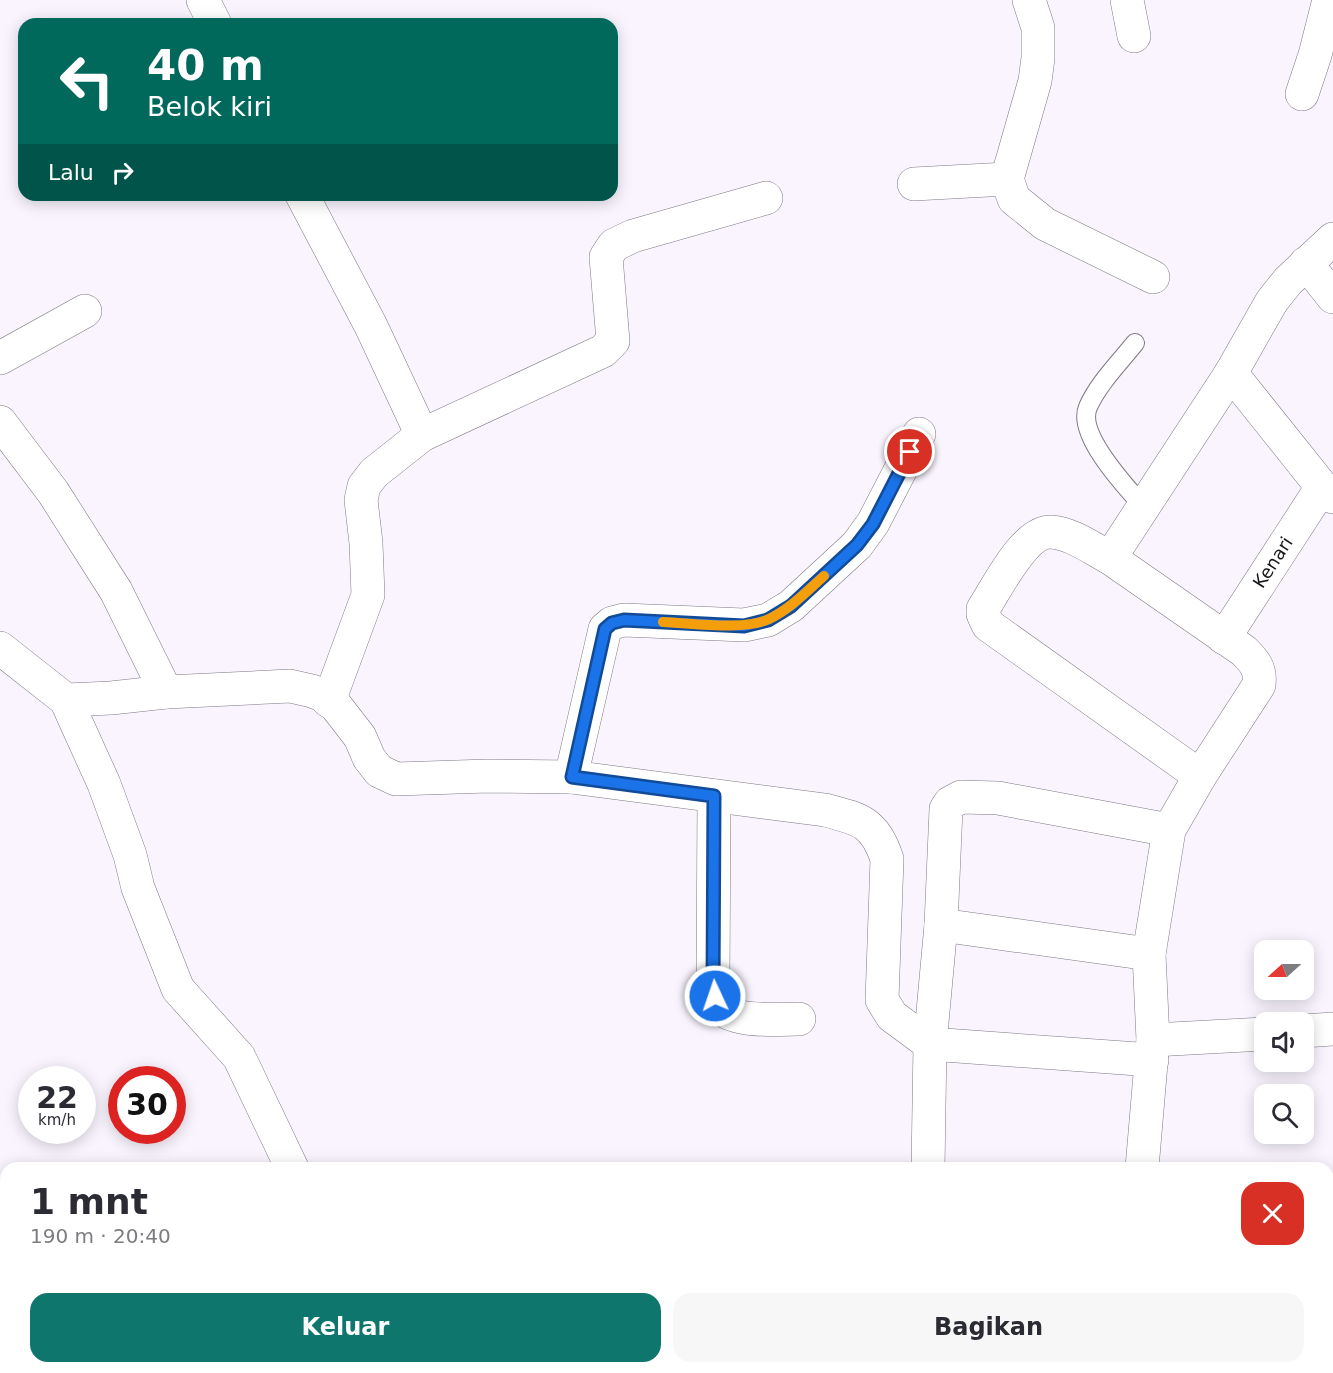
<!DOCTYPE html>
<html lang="id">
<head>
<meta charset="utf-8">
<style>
	body { margin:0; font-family:"DejaVu Sans",sans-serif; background:#f7f7f7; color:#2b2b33; height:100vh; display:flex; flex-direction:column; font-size:22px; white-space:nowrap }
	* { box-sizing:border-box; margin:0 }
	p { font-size:20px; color:#7c7c81 }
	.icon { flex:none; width:33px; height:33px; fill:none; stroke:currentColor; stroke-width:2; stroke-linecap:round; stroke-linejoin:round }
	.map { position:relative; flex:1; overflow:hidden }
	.panel { position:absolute; left:0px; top:1162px; width:1334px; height:212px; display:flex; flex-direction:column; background:#fff; border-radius:18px 18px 0 0; box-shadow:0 3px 15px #0003 }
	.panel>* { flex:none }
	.banner { position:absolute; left:18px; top:18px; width:600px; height:183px; border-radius:18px; box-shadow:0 3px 15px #0003; background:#00695c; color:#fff; overflow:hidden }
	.needle { width:39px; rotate:249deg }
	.buttons { position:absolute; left:1254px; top:940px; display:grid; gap:12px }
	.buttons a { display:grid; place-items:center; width:60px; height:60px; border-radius:12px; background:#fff; box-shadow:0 3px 15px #0003; font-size:30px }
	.speed { position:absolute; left:18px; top:1066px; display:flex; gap:12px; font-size:30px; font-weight:700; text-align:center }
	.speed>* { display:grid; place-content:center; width:78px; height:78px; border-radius:50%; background:#fff; box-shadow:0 3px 15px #0003; line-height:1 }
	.speed small { font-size:15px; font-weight:400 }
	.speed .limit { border:9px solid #d22; background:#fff; color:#111 }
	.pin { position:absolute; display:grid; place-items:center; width:51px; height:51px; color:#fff; margin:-26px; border:3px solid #fff; border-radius:50%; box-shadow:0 2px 6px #0007 }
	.me { position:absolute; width:66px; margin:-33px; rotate:357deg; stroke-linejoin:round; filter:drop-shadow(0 0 4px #0008) }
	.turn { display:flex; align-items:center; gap:21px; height:126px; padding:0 30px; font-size:27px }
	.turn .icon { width:78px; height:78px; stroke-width:2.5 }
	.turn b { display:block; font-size:42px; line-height:51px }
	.then { display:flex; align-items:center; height:57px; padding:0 30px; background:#0003; gap:12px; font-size:22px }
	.round { display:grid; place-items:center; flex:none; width:63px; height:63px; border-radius:18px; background:#f7f7f7 }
	.head { display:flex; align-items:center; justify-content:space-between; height:102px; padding:0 30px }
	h1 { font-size:36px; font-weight:700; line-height:45px }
	.primary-button { display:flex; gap:12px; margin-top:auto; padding:12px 30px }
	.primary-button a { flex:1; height:69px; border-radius:18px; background:#0f766e; color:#fff; font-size:24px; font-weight:700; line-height:69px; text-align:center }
	.primary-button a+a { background:#f7f7f7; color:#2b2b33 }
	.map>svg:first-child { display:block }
</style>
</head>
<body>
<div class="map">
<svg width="1333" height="1373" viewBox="0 0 1333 1373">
	<rect width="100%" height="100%" fill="#f9f4fe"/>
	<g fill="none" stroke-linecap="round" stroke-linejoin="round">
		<defs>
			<path id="service" d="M1135 343C1119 363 1098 384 1088 407 1076 434 1126 487 1143 506"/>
			<g id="minor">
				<path d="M203 0 215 24"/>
				<path d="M1029 0 1038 28V58L1035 81 1007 179 1014 199 1045 224 1153 277"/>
				<path d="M1127 0 1134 36"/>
				<path d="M1302 94 1315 55 1329 0"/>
				<path d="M914 184 1007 179"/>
				<path d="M302 195 371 326 422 435"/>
				<path d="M1306 263 1333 297"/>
				<path d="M0 358 85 311"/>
				<path d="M1231 373 1322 487 1333 497"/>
				<path d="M0 422 53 492 116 591 166 692"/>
				<path d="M1110 558C1093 549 1071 533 1051 532 1024 531 997 588 983 609V614L988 625 1200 776"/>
				<path id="s1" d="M1224 638 1322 487"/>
				<path d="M0 648 66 700 111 698 166 692 290 686 312 691 322 695 336 706 360 737 369 758 379 771 396 779 488 776 571 777 825 810C860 819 875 822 887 859L882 1000 892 1016 930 1044 1152 1060"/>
				<path d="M66 700 104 784 130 855 138 888 178 989 239 1057 292 1168"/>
				<path d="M329 701 368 595 366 543 361 500 364 486 374 473 422 435 603 351 613 341 606 257 614 245 633 236 766 198"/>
				<path d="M571 777 605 629 612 623 624 620 744 625 768 620 791 606 857 545 873 523 919 434"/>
				<path d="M714 796 713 984C714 990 715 998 717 1003 728 1024 778 1019 799 1019"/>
				<path d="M941 925 1149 954"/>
				<path d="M1304 1031 1333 1029"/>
				<path d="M1153 1040 1264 1034"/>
				<path d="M928 1168 930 1044 941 925 946 809 950 803 961 797 998 798 1169 830"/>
				<path d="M1142 1168 1153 1040 1149 954 1169 830 1200 776 1259 685C1261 669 1255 662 1244 651L1110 558 1231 373 1272 301 1288 281 1333 239"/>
				<path d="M361 1373 370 1368"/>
				<path d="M903 1373V1368"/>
				<path d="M1132 1373V1368"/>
			</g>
		</defs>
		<use href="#service" stroke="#7e7884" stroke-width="20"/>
		<use href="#minor" stroke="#7e7884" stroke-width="34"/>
		<use href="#service" stroke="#fff" stroke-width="18"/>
		<use href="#minor" stroke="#fff" stroke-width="33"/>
	</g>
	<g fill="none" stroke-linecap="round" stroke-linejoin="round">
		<defs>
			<path id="route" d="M715 996 713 984 714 796 572 777 605 629 612 623 624 620 744 626 768 620 791 606 857 545 873 524 910 452"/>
		</defs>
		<use href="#route" stroke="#114b97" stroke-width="15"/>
		<use href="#route" stroke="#1a73e8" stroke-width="10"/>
		<path stroke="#f59e0b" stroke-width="10" d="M663 622C692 623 744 631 769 619 790 609 807 591 824 576"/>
	</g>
	<g text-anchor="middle" stroke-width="6" stroke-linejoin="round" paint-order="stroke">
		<g font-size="18" fill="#18161a" stroke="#fff">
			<text dy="6" stroke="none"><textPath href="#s1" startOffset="90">Kenari</textPath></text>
		</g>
	</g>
</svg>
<div class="buttons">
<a><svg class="needle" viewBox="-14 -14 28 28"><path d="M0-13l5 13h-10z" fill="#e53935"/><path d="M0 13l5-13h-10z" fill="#7c7c81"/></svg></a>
<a><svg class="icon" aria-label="sound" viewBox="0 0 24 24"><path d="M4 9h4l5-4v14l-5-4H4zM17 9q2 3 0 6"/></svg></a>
<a><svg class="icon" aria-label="search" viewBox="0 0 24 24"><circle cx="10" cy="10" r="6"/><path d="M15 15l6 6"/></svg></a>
</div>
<div class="speed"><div>22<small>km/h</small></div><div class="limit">30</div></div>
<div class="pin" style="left:910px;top:452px;background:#d93025"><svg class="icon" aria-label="arrive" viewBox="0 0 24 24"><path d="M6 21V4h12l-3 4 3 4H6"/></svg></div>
<svg class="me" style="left:715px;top:996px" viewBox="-20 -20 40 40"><circle r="17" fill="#1a73e8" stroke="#fff" stroke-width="3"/><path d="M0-11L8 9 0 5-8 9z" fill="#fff"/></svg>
<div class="banner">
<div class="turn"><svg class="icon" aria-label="left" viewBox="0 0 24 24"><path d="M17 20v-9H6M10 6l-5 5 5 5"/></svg><div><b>40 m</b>Belok kiri</div></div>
<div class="then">Lalu<svg class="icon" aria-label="right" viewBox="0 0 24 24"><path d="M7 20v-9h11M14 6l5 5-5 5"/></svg></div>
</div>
<section class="panel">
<div class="head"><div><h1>1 mnt</h1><p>190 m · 20:40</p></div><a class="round" style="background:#d93025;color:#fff"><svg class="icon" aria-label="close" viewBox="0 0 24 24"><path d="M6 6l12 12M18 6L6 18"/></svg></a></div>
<div class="primary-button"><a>Keluar</a><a>Bagikan</a></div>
</section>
</div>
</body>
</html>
